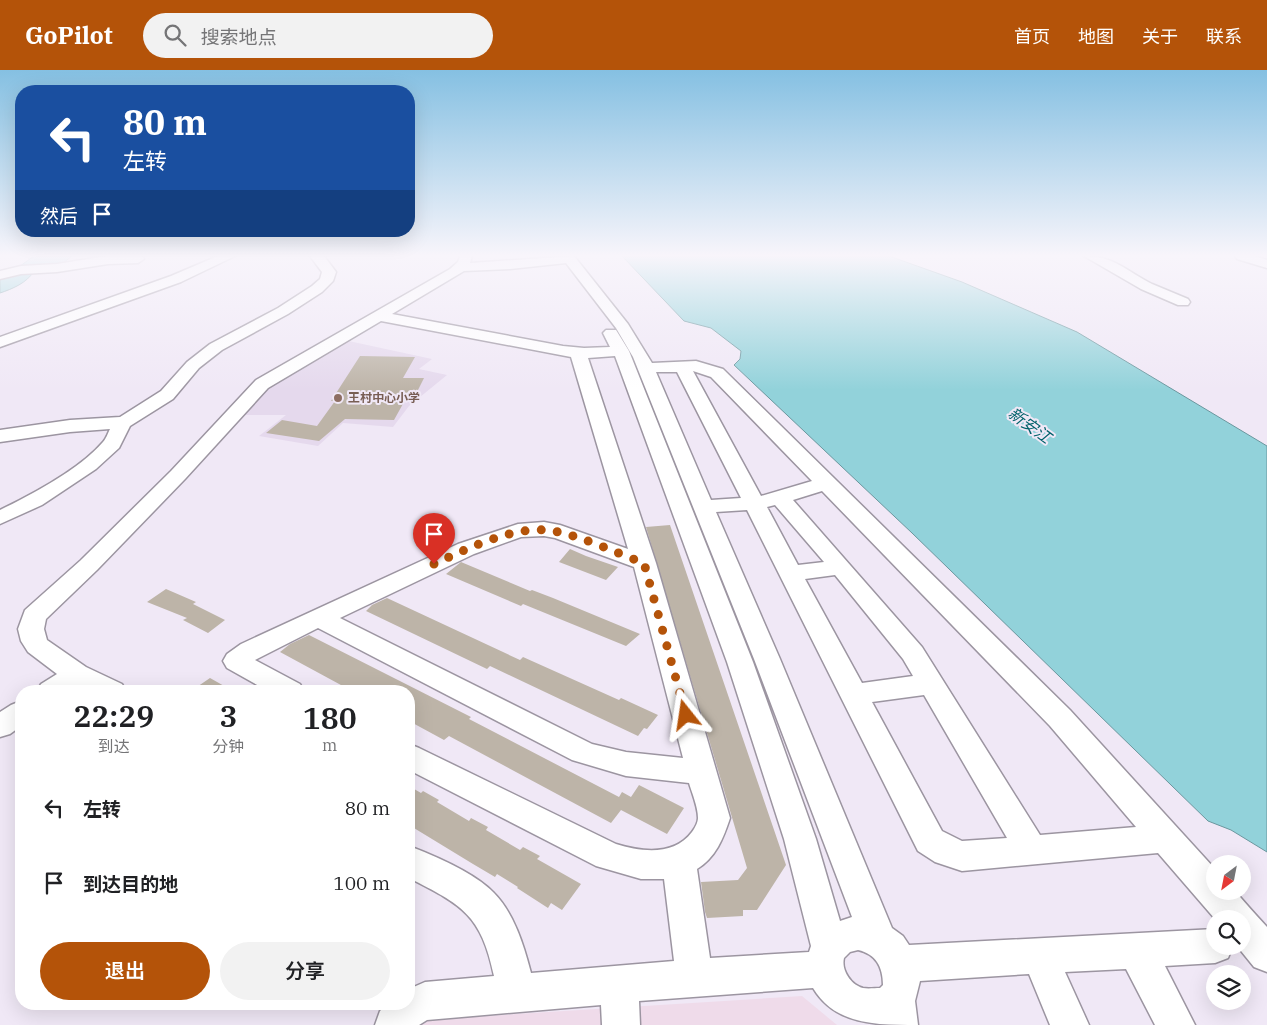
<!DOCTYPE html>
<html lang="zh">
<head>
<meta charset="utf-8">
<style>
	body { margin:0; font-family:"IBM Plex Serif","Noto Sans SC",serif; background:#f2f2f2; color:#202124; height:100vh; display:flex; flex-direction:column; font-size:19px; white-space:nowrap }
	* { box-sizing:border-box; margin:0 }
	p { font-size:16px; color:#757577 }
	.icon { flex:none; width:28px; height:28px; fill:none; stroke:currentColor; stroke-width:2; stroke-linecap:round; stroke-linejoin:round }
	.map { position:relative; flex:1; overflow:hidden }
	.sheet { position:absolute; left:15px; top:615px; width:400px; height:325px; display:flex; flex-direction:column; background:#fff; border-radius:20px; box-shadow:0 5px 20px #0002 }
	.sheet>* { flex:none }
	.hud { position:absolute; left:15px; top:15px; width:400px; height:152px; border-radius:20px; box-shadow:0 5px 20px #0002; background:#1a4fa0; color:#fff; overflow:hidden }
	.needle { width:32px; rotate:212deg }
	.fabs { position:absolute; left:1206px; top:785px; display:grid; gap:10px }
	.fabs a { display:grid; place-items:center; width:45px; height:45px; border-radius:50%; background:#fff; box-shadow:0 5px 20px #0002; font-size:25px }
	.pin { position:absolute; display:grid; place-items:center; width:42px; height:42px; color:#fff; margin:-51px -21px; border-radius:50% 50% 50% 0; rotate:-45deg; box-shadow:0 0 5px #0007 }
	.pin .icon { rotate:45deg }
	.me { position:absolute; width:55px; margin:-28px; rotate:345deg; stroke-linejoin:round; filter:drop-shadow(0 0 4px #0008) }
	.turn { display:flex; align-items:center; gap:18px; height:105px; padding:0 25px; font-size:22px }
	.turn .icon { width:65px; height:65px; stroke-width:2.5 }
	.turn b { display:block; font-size:35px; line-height:42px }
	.then { display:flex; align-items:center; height:48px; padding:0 25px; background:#0003; gap:10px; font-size:19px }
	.eta { display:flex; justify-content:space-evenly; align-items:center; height:85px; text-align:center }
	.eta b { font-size:30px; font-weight:600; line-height:35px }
	.button { display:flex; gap:10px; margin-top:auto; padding:10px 25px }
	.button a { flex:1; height:58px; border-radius:30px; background:#b45309; color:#fff; font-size:20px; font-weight:600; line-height:58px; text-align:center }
	.button a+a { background:#f2f2f2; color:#202124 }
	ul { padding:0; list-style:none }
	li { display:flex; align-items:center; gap:15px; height:75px; padding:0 25px }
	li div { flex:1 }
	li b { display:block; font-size:19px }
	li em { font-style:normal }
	header { display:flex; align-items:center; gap:30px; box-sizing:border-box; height:70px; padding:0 25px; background:#b45309; color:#fff }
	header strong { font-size:24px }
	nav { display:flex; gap:28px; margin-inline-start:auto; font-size:18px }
	.search { width:350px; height:45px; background:#f2f2f2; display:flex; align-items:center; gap:12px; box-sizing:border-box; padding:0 18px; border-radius:28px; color:#757577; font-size:19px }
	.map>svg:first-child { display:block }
</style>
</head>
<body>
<header>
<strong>GoPilot</strong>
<div class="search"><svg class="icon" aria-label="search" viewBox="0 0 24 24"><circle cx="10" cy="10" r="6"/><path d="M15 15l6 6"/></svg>搜索地点</div>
<nav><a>首页</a><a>地图</a><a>关于</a><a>联系</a></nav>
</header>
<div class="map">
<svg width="1267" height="955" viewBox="0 0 1267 955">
	<rect width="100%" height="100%" fill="#f0e8f6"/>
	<path fill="#efdbea" d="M802 926 837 955H420L423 950Z"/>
	<path fill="#e5d9ed" d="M344 270 432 289 419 299 447 305 409 336 393 357 343 353 318 376 259 366 286 345H244L271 311Z"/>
	<path fill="#92d2da" stroke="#6b979e" d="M34 186H72L58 197 16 199Z
		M622 186H889L962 212 1077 262 1267 376V782L1231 760 1208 751 912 463 734 295 740 289 741 281 711 258 684 251Z
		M34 201C27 213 12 219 0 223V207Z"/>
	<path fill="#bdb4a8" d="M360 286 415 287 403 308H424L412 332H404L394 350 345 349 319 371 266 363 282 350 317 356 335 331H331Z
		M670 455 786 795 757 840H743V846L707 848 705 842 701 812 738 810 747 798 646 457Z
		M570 479 586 486 618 497 606 510 559 492Z
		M461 492 530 521 532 520 553 528 640 564 626 576 523 534 521 536 446 504Z
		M166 519 196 532 193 534 225 550 208 563 183 550 187 548 147 532Z
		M387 528 520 590 523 587 619 630 621 628 658 645 647 659 644 658 638 666 490 596 487 599 366 541 372 535Z
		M309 565 471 647 469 649 619 727 622 722 631 727 639 715 684 738 667 764 621 740 611 753 449 666 444 670 409 651V621H352L280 582 290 574Z
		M210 608 233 621H191Z
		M409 716 421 723 423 721 439 730 437 732 469 751 471 748 488 757 486 760 520 780 523 777 540 786 537 789 581 814 562 840 551 833 548 838 517 818 518 817 497 804 495 807 473 794 409 755Z"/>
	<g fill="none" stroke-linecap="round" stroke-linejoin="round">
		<defs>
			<path id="minor" d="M107 186H142L144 189 138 193 108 194 57 202 21 204 0 209V201L21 196 57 194Z
				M218 186H235L181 212 0 277V267L171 206Z
				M310 186H324L336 202 333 211 322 222 288 244 222 280 199 298 173 329 130 356 119 378 96 399 42 435 0 454V440C31 425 80 399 103 372 106 369 108 363 110 359L70 362 0 372V360L70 350 120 347 161 321 187 292 210 274 278 238 312 216 320 209 322 202Z
				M460 186H472L470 193 574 186 628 254 652 293 696 291 723 299 1070 640 1215 799V821H1235C1246 834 1256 845 1267 857V902L1254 897 1237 876H1242V849H1215L1158 783 962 801 935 792 918 781 747 440 716 442 780 589 892 858 903 866 909 875 1215 859V876H1233L1228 888 1215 893 1165 896 1195 955H1155L1126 899 1065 902 1089 955H1050L1029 904 920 911 915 931 918 955C876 955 835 955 813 918L639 931 640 955H602L601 935 427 950 419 955H375L380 941 387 934H409V919L425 912 494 906C481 844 462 835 409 808V776C435 786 475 803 494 823 514 843 524 876 531 903L674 891 664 809H641L596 796 409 700V674L419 678 616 774C642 782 674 786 692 762 695 758 698 752 698 748 698 737 692 723 689 713L626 706 572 690 318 558 255 590 300 614 304 621H268L227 598 223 591 227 584 241 574 458 474 518 454 544 452 560 455 628 479 571 287 381 251 268 318 185 409 97 500 46 549 44 559 47 570 86 597 122 614 126 621H89L78 616 71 621H37L41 614 57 604 28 582 21 571 18 559 25 540 81 490 171 401 256 310 450 199 458 192ZM566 193 616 258 633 287 754 589 852 847 840 851 816 769 753 592 629 281 616 260H606L603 263 610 277 584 278 563 276 392 244 464 201 510 199ZM615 286 727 592 784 769 811 876 809 882 710 888 697 799C716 787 723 769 730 748L656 493 588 288ZM693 301 711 307 812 411 761 426ZM656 302H677L741 428 711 430ZM822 421 1050 656 1136 757 1040 765 922 577 793 430ZM775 435 824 492 798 495 767 437ZM544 466 555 468 634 497 683 688 626 682 592 674 340 548 474 484 521 467ZM835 505 903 589 913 606 862 613 805 509ZM924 625 1007 768 962 771 942 761 872 632ZM858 880C876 884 883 897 883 915L880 918C875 918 868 919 863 918 851 915 841 900 844 888L850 882Z
				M1084 186C1115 186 1126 201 1152 214 1164 219 1176 224 1188 229L1190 232 1188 235H1178L1141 219Z
				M1235 186H1255L1267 190V198L1237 189Z
				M21 631V656L10 664 0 667V642L11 635Z"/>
		</defs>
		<use href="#minor" stroke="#9c95a1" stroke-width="3"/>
		<use href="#minor" fill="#fff" fill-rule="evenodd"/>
	</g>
	<linearGradient id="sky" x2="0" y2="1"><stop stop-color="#85c0e2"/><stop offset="0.58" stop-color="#f8f5fb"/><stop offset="1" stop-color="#f8f5fb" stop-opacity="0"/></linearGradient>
	<rect width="1267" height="320" fill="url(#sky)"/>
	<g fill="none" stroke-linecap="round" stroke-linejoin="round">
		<path stroke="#b45309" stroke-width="9" stroke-dasharray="0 16.2" d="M434 494C467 479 516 454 553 461 582 466 616 483 644 493L686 645"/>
	</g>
	<circle fill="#8d6e63" stroke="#f0e8f6" stroke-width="2" cx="338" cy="328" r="5"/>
	<g text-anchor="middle" stroke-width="4" stroke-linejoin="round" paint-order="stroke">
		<g font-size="12" font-weight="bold" fill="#785e54" stroke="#f0e8f6" text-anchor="start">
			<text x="348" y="332">王村中心小学</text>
		</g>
		<g font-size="16" font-style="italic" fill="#02626b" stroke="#f0e8f6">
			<text transform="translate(1030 355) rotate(36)" y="6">新安江</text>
		</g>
	</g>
</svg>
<div class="fabs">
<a><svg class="needle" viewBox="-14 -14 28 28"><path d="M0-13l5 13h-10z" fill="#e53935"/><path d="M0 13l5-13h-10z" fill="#757577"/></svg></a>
<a><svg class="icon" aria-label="search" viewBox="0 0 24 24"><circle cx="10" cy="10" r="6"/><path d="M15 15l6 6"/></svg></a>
<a><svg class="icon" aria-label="layers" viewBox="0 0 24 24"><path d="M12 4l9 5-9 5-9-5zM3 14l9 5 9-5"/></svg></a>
</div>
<div class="pin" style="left:434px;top:494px;background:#d93025"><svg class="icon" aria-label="arrive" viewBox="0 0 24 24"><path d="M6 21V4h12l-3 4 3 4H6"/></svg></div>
<svg class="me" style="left:686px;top:645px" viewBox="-20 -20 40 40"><path d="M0-17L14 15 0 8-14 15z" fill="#b45309" stroke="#fff" stroke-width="4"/></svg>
<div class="hud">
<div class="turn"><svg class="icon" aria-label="left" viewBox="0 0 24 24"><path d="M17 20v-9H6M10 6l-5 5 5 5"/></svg><div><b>80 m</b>左转</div></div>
<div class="then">然后<svg class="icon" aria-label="arrive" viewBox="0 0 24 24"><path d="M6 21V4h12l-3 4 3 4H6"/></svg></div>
</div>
<section class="sheet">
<div class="eta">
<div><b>22:29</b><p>到达</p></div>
<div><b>3</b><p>分钟</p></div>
<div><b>180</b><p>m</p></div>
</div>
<ul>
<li><svg class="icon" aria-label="left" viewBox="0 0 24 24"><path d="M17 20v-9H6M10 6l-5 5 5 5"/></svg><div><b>左转</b></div><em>80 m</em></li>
<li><svg class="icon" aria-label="arrive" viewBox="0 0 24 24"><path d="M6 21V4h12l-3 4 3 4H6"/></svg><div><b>到达目的地</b></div><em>100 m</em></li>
</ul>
<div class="button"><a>退出</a><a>分享</a></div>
</section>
</div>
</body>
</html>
